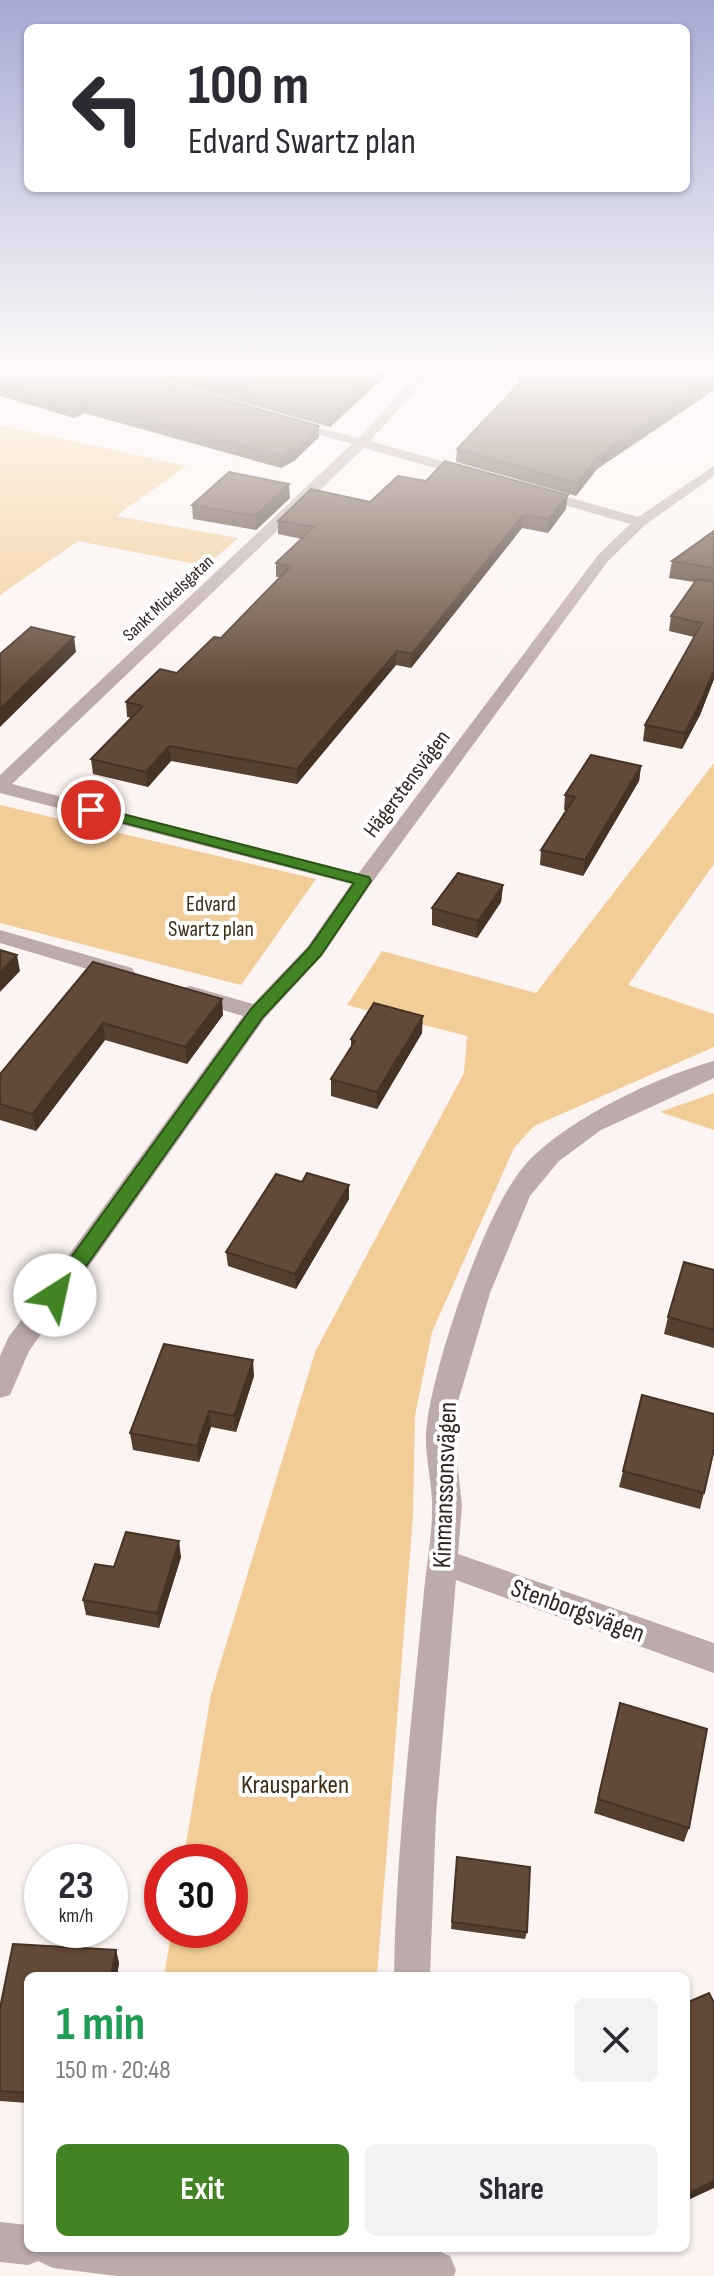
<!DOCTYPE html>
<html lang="en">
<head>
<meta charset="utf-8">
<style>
	body { margin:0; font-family:"Sofia Sans Condensed",sans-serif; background:#f2f2f3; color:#2b2b33; height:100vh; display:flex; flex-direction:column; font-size:30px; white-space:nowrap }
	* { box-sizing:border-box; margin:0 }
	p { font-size:26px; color:#7c7c81 }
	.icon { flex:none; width:44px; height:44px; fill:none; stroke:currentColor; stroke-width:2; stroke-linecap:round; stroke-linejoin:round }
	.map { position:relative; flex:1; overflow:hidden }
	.sheet { position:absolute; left:24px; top:1972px; width:666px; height:280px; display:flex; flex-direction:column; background:#fff; border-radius:12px; box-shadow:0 2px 6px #0004 }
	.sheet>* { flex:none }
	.guide { position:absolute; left:24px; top:24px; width:666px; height:168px; border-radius:12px; box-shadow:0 2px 6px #0004; background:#fff; color:#2b2b33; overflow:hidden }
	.speed { position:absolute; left:24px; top:1844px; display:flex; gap:16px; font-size:40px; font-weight:700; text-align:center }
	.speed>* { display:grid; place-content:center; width:104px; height:104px; border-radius:50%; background:#fff; box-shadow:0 2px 6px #0004; line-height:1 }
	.speed small { font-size:20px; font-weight:400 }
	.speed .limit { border:12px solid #d22; background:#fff; color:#111 }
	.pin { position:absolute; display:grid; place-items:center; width:68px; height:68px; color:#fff; margin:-34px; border:4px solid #fff; border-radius:50%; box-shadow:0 2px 8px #0007 }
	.me { position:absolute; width:88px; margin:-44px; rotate:35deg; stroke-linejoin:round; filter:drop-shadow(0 0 6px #0008) }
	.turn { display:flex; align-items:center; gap:28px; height:168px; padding:0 32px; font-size:36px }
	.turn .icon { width:104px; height:104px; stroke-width:2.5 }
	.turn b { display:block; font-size:56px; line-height:68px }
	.round { display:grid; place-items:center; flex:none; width:84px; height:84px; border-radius:12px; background:#f2f2f3 }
	.headline { display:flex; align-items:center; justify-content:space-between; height:136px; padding:0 32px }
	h1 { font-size:48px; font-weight:700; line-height:60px; color:#1e9e55 }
	.primary-button { display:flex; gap:16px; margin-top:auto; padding:16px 32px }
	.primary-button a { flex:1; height:92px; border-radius:12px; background:#428323; color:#fff; font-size:32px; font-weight:700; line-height:92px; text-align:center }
	.primary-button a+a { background:#f2f2f3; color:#2b2b33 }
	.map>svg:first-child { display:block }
</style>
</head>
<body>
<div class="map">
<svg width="714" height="2276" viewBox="0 0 714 2276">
	<rect width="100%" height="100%" fill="#fcf4f2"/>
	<path fill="#f2cd97" d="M0 425 186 466 116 516 238 538 206 566 78 541 0 595Z
		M714 763V864L628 985 714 1014V1047L534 1126 514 1148 432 1332 415 1416 413 1516 377 1976H164L172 1930H230V1862H183L211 1694 315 1352 464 1073 467 1036 347 1005 382 951 536 993Z
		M0 805 316 879 241 985 0 923Z
		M714 1093V1130L660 1112Z"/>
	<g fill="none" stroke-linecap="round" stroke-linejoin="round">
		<path fill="#bdabac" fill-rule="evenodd" d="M422 369H435L370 441 477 471V477H467L364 448 12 784 358 874 598 555 630 524 533 496V490H543L638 517 714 466V476L645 525 608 561 371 884 322 956 265 1018 29 1351 10 1395 0 1398V1356L8 1338 243 1016 182 998 179 993 182 988 190 986 253 1004 308 946 351 884 0 793V775L352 444 283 425V419L359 438Z
			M0 930 132 968 135 973 124 980 0 943Z
			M714 1061V1078L601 1130 559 1161 530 1196 490 1293 459 1398 454 1432 462 1506 458 1554 714 1643V1673L456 1580 436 1815 430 1976H394C396 1847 412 1719 424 1591 427 1561 433 1531 432 1501 431 1475 423 1449 427 1423 435 1361 485 1210 525 1165 565 1120 656 1077 714 1061Z
			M0 2222 28 2225V2248L436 2250 450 2256 456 2270 454 2276H117L53 2268 38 2261 28 2265 0 2262Z"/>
	</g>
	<path fill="#553f2f" d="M0 369 319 437 294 461 281 468 84 413 74 418 0 396Z
		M124 369H393L330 427Z
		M518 369H714V390L597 469 576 496 456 462 457 449 522 380H518Z
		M290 498 256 530 193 519 192 505Z
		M370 502 566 509 548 533 522 528 411 668 396 665 297 784 171 761 148 787 93 774 91 759 131 718 127 717 126 702 177 673 221 638 280 577H276V563L302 539 278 534V521Z
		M714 531V679L700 715 682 749 643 741 645 725 694 637 669 631 671 616 694 582 669 578 672 561Z
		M641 766 639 781 583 876 540 865 541 850 566 810H564L565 795Z
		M503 885 501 902 477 938 432 925V908Z
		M93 962 223 1015 187 1064 105 1040 36 1131 0 1120V1074Z
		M422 1033 377 1109 331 1096V1079L351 1048V1039Z
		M349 1199 296 1289 228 1266 226 1252Z
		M714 1270V1348L664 1334 668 1317Z
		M254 1376 236 1432 211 1427 199 1462 133 1450 130 1433Z
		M623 1471 704 1493 700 1509 619 1487Z
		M181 1557 159 1628 86 1615 83 1600 114 1567Z
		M620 1703 689 1828 684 1842 594 1813Z
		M457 1857 527 1932 525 1939 451 1929Z
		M13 1944 116 1950 119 1963 117 1976H28V2103L0 2101V2008Z"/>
	<path fill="#453326" d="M382 369H393L330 427V416Z
		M714 378V390L597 469 576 496 577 483 599 455Z
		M82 402 84 413 74 418 73 407Z
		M319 426V437L294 461 281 468 280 456Z
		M289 484 290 498 256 530 255 516Z
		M568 495 566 509 548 533 549 519Z
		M523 515 522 528 411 668 412 654Z
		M74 637 76 652 0 727V709Z
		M397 651 396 665 297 784V769Z
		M714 670V679L700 715 682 749 685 733Z
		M169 746 171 761 148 787 146 772Z
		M641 766 639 781 583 876 585 860Z
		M503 885 501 902 477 938 478 921Z
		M17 955 20 971 0 992V973Z
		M222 999 223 1015 187 1064 185 1047Z
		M423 1016 422 1033 377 1109V1092Z
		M103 1023 105 1040 36 1131 32 1114Z
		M349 1185V1199L296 1289 295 1274Z
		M253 1360 254 1376 236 1432 234 1416Z
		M209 1411 211 1427 199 1462 197 1446Z
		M179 1541 181 1557 159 1628 157 1613Z
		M116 1950 119 1963 117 1976H111Z
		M714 2181V2188L686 2201 687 2194Z"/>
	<path fill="#634937" stroke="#453326" stroke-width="2" d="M0 369H119L319 426 294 449 280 456 82 402 73 407 0 386Z
		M162 369H382L330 416Z
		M531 369H714V378L599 455 577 483 457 449 533 369Z
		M445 461 568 495 549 519 523 515 412 654 397 651 297 769 169 746 146 772 91 759 143 706 126 702 160 669 177 673 214 637 221 638 291 566 276 563 314 527 278 521 311 489 370 502 398 476 426 481Z
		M229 472 289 484 255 516 192 505Z
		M714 531V568L672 561Z
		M697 579 714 582V670L702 699 685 733 645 725 702 623 671 616Z
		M31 627 74 637 0 709V654Z
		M591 755 641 766 585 860 541 850 575 797 565 795Z
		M458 873 503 885 478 921 432 908Z
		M0 950 17 955 0 973Z
		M93 962 222 999 185 1047 103 1023 32 1114 0 1104V1074Z
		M374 1003 423 1016 377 1092 331 1079 355 1041 351 1039Z
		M307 1173 349 1185 295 1274 226 1252 276 1174 302 1182Z
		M684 1262 714 1270V1330L668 1317Z
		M164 1344 253 1360 234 1416 209 1411 197 1446 130 1433Z
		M642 1395 714 1414V1449L704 1493 623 1471Z
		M126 1532 179 1541 157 1613 83 1600 95 1564 114 1567Z
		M620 1703 707 1729 689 1828 598 1799Z
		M457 1857 530 1867 527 1932 452 1922Z
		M13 1944 116 1950 111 1976H28V2093L0 2091V2008Z
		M709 1993 714 2003V2181L687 2194 686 2003Z"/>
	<linearGradient id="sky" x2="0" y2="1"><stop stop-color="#a5aad4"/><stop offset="0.54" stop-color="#fefaf9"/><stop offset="1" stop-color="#fefaf9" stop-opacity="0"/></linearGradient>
	<rect width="714" height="687" fill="url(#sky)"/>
	<path fill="#428323" stroke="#2b5517" stroke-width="2" d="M91 806 369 877 371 881 321 955 263 1017 62 1300H48L45 1295 48 1289 251 1009 309 948 354 883 86 813 84 810Z"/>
	<g text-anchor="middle" stroke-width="8" stroke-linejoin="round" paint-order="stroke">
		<g font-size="18" fill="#322521" stroke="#fff">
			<text transform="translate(168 598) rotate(-43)" y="6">Sankt Mickelsgatan</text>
		</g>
		<g font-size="22" fill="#322521" stroke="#fff">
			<text transform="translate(406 783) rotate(-53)" y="8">Hägerstensvägen</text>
		</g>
		<g font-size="22" fill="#3f2e14" stroke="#fff">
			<text x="211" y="911">Edvard<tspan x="211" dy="25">Swartz plan</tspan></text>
		</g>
		<g font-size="26" fill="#322521" stroke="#fff">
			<text transform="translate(444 1485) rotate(-88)" y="9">Kinmanssonsvägen</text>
			<text transform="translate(578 1610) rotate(20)" y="9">Stenborgsvägen</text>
		</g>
		<g font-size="26" fill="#3f2e14" stroke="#fff">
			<text x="295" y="1793">Krausparken</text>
		</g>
	</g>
</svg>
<div class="speed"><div>23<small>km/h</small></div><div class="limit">30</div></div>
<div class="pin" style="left:91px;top:810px;background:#d93025"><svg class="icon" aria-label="arrive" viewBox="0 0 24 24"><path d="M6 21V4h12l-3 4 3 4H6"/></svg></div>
<svg class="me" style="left:55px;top:1295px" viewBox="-20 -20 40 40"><circle r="19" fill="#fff"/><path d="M0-13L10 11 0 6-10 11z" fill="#428323"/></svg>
<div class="guide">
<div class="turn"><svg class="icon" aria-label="left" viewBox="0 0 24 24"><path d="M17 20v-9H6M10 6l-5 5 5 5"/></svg><div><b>100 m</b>Edvard Swartz plan</div></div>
</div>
<section class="sheet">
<div class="headline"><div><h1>1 min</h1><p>150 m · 20:48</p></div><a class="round"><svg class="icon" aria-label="close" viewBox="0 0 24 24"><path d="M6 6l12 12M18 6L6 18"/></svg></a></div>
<div class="primary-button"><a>Exit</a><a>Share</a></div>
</section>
</div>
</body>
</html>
